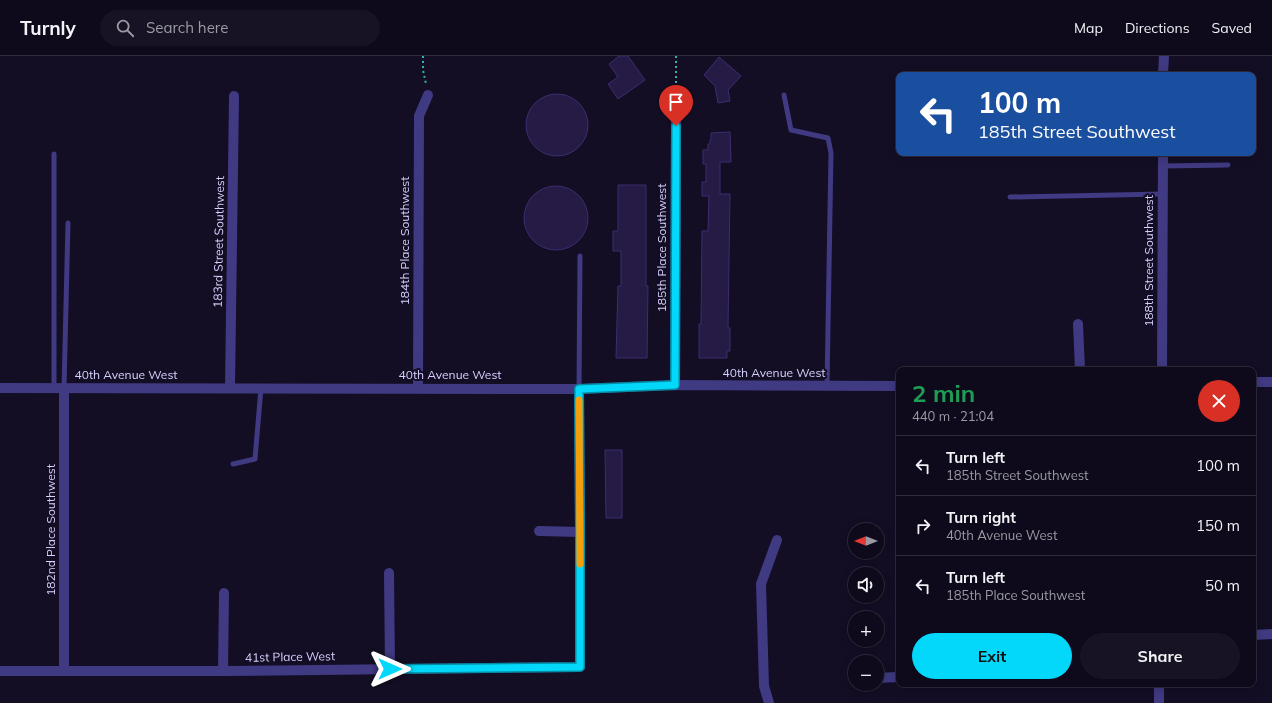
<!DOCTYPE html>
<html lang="en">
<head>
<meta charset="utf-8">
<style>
	body { margin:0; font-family:Mulish,sans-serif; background:#171324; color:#f1f3f6; height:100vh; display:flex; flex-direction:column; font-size:15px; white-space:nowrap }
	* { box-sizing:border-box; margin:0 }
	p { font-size:13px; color:#9b9aa3 }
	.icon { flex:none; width:22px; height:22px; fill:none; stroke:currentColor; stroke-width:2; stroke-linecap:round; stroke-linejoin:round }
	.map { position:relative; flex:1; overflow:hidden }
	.sheet { position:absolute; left:896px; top:311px; width:360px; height:320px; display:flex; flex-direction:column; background:#0e0a1b; border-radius:8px; box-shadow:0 2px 10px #0003,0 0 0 1px #2e2b3a }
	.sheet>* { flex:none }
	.banner { position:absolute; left:896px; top:16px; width:360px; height:84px; border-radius:8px; box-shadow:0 2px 10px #0003,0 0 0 1px #2e2b3a; background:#1a4fa0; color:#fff; overflow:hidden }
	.needle { width:26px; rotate:270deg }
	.buttons { position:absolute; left:848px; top:467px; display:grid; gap:8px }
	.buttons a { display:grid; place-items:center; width:36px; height:36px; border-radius:50%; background:#0e0a1b; box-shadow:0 2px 10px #0003,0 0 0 1px #2e2b3a; font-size:20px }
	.pin { position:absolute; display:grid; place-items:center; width:34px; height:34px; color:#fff; margin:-41px -17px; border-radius:50% 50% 50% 0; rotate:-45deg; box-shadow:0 0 4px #0007 }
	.pin .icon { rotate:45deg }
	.me { position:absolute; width:44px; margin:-22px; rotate:90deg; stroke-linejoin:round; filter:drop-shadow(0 0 3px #0008) }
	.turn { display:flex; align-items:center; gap:14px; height:84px; padding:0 16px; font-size:18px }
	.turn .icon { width:52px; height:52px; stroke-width:2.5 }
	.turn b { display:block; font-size:28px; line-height:34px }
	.round { display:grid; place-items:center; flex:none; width:42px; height:42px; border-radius:21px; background:#171324 }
	.overview { display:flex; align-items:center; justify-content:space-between; height:68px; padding:0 16px }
	h1 { font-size:24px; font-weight:700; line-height:30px; color:#1e9e55 }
	.button { display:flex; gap:8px; margin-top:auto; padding:8px 16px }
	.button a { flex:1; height:46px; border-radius:24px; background:#03d8fa; color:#111; font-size:16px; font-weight:700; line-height:46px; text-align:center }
	.button a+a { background:#171324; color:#f1f3f6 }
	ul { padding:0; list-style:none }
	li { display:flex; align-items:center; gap:12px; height:60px; padding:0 16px; border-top:1px solid #2e2b3a }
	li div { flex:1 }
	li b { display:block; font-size:15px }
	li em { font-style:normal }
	header { display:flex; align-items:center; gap:24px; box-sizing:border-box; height:56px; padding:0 20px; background:#0e0a1b; border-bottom:1px solid #2e2b3a }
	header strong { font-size:19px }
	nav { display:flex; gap:22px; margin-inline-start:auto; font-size:14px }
	.search { width:280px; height:36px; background:#171324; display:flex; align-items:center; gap:10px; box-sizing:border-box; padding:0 14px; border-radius:22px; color:#9b9aa3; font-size:15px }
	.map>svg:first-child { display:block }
</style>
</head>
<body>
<header>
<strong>Turnly</strong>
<div class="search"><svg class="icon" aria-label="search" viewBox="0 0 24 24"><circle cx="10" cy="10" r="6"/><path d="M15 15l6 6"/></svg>Search here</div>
<nav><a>Map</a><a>Directions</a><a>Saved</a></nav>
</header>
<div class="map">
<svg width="1272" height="647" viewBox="0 0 1272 647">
	<rect width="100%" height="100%" fill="#130e24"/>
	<path fill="#251b45" stroke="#3d2d70" d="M619 0H628L645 24 618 43 608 28 618 21 609 8Z
		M719 1 741 20 728 34 730 45 718 47 715 30 704 19Z
		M526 69a31 31 0 1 1 62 0a31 31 0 1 1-62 0Z
		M730 76 731 106H720V138H730L728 272H730V295H727V302H699V268H701L702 175H708L709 140H702V126H706V108H703V94H708V88H710V84L711 83V77Z
		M618 129H646V230H648L647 302H616L618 230H621V195H613V175H618Z
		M524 162a32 32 0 1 1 64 0a32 32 0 1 1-64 0Z
		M605 394H622V462H606Z"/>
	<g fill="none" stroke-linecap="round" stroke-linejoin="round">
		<path stroke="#30b4b1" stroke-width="2" stroke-dasharray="2 3" stroke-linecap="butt" d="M423 0V14L426 28
			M676 0V45"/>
		<path stroke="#3f3a82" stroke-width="5" d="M784 39 791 74 828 82 831 97 827 330
			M54 98V332
			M1163 110 1228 109
			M1010 141 1163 138
			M64 332 68 167
			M579 333 580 200
			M233 408 255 403 261 332"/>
		<path stroke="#3f3a82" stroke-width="10" d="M1078 268 1080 314
			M675 329 676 55
			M230 332 234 40
			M418 332 419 60 428 39
			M539 475 580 476
			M389 517 390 613
			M1253 579 1272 578
			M0 615H223L580 611V476L579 333
			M64 615V332
			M223 615 224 537
			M877 622 899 621
			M769 647 764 630 761 528 777 484"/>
		<path stroke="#3f3a82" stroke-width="10" d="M1163 19 1164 0
			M1162 314 1163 97
			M1253 326H1272
			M0 332 579 333 675 329 899 330
			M1159 647V628"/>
	</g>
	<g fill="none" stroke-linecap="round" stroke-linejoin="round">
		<defs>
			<path id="route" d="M390 613 580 611V476L579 333 675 329 676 70"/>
		</defs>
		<use href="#route" stroke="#028ca2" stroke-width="10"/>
		<use href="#route" stroke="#03d8fa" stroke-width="7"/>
		<path stroke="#f59e0b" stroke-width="7" d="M579 344 580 508"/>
	</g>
	<g text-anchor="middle" stroke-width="4" stroke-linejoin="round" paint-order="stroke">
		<g font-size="12" fill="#d8d2ff" stroke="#130e24">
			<text transform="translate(405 185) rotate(-90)" y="4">184th Place Southwest</text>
			<text transform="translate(219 186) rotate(-89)" y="4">183rd Street Southwest</text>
			<text transform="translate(662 192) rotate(-90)" y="4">185th Place Southwest</text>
			<text transform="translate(1149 205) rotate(-90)" y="4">188th Street Southwest</text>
			<text x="774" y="321">40th Avenue West</text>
			<text x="126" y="323">40th Avenue West</text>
			<text x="450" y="323">40th Avenue West</text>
			<text transform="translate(51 474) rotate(-90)" y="4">182nd Place Southwest</text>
			<text transform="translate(290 601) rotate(-1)" y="4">41st Place West</text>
		</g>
	</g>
</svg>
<div class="buttons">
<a><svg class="needle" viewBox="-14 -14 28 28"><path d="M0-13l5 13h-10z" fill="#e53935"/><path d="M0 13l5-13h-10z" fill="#9b9aa3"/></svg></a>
<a><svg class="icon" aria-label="sound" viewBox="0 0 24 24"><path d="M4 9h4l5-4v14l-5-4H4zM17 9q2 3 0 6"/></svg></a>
<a>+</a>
<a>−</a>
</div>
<div class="pin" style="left:676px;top:70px;background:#d93025"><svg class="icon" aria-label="arrive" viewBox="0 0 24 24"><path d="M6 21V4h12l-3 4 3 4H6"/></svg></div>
<svg class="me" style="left:390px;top:613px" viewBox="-20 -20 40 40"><path d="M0-17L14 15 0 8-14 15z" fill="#03d8fa" stroke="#fff" stroke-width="4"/></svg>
<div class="banner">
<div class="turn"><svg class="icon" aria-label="left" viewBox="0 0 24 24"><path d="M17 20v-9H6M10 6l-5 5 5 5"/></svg><div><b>100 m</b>185th Street Southwest</div></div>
</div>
<section class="sheet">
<div class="overview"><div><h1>2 min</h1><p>440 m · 21:04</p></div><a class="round" style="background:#d93025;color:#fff"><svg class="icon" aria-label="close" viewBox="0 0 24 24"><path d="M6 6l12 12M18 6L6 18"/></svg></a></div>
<ul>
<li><svg class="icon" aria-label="left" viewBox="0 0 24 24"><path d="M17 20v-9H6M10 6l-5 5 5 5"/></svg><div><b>Turn left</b><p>185th Street Southwest</p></div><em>100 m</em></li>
<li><svg class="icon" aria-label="right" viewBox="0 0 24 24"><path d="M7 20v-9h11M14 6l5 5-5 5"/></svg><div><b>Turn right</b><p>40th Avenue West</p></div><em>150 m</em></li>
<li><svg class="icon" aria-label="left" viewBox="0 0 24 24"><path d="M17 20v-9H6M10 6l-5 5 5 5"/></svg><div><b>Turn left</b><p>185th Place Southwest</p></div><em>50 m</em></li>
</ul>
<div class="button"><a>Exit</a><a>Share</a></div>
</section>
</div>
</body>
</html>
